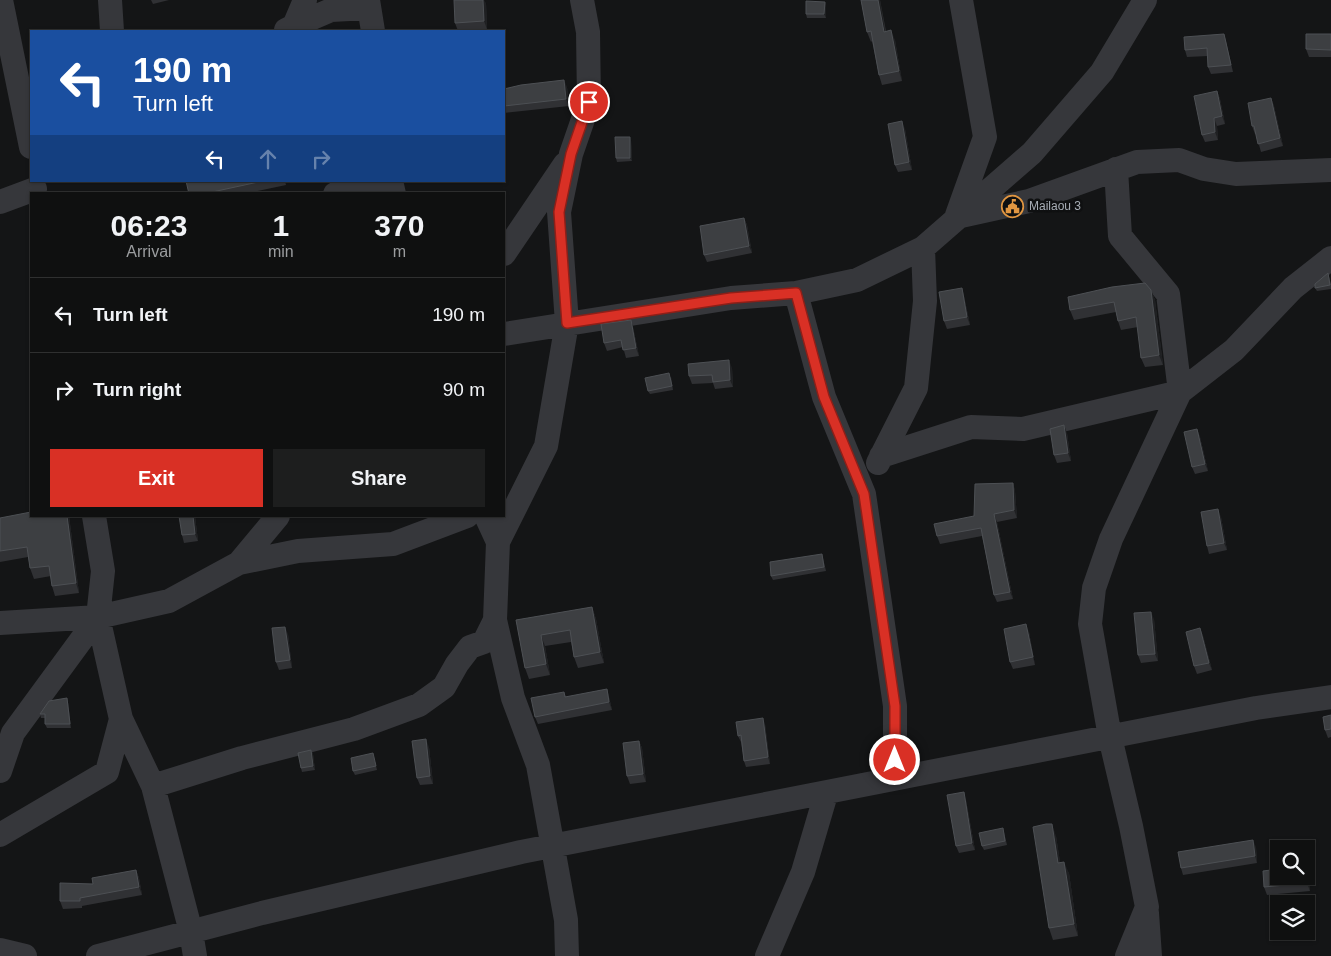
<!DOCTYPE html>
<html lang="en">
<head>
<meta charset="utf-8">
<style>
	body { margin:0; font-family:Helvetica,sans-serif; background:#1d1e1e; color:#f1f3f6; height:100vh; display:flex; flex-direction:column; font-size:19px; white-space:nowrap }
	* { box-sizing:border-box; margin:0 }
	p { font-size:16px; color:#9b9d9f }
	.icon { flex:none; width:28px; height:28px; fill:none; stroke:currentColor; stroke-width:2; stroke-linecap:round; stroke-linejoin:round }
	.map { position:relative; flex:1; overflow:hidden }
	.sheet { position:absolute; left:30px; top:192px; width:475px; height:325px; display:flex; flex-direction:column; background:#0f1010; border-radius:0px; box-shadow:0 1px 4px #0004,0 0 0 1px #2f3030 }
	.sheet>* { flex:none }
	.guide { position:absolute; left:30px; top:30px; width:475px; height:152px; border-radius:0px; box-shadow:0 1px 4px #0004,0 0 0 1px #2f3030; background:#1a4fa0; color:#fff; overflow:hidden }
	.controls { position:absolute; left:1270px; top:840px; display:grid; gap:10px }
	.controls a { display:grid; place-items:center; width:45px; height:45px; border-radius:0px; background:#0f1010; box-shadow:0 1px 4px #0004,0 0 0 1px #2f3030; font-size:25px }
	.pin { position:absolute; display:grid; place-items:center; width:42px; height:42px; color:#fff; margin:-21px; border:2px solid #fff; border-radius:50%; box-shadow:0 1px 5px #0007 }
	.me { position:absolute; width:55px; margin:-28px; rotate:0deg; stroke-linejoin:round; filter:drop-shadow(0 0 4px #0008) }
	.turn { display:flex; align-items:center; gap:18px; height:105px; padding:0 20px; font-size:22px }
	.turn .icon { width:65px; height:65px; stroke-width:2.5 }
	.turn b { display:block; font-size:35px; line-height:42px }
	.lanes { display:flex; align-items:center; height:48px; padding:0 20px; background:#0003; justify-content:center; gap:25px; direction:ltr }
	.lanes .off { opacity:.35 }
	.eta { display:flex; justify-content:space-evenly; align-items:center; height:85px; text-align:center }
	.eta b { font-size:30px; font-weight:600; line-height:35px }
	.primary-button { display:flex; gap:10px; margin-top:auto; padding:10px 20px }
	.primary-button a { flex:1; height:58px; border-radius:0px; background:#d93025; color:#fff; font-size:20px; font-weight:600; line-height:58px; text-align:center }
	.primary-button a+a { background:#1d1e1e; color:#f1f3f6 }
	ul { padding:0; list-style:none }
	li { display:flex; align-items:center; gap:15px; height:75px; padding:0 20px; border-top:1px solid #2f3030 }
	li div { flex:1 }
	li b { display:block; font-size:19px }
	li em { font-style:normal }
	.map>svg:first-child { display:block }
</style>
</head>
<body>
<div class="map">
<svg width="1331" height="956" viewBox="0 0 1331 956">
	<rect width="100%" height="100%" fill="#141516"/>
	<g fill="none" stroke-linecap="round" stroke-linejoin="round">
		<path stroke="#36373b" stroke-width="24" d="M1 0 31 147
			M110 0 112 31
			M368 0 373 31
			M294 26 331 10 368 8
			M286 30 294 26 305 0
			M391 181 394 194
			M335 194 377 181
			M0 202 35 189
			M957 215 985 137 961 0
			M961 216 1029 201 1137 162 1179 160 1204 169 1236 174 1331 170
			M504 254 565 164
			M796 293 824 397 864 494 895 706V778
			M504 334 731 298 796 293 857 280 923 248 1032 153 1102 72 1145 0
			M881 456 971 427 1023 429 1180 392 1168 294 1120 236 1116 169
			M878 463 916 388 925 301 923 248
			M94 516 103 571 98 617 121 719 153 786 191 932 195 956
			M486 516 498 542
			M239 563 298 551 393 544 467 516
			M0 623 98 617 169 601 239 563 278 516
			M0 771 13 733 98 617
			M153 786 242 758 354 729 419 705 444 687 457 664 470 647 484 642 495 620
			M0 835 107 772 121 719
			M1147 913 1150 956
			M0 950 25 956
			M98 956 262 913 521 852 1256 708 1331 697
			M567 956 566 920 538 765 513 698 495 620 498 542 546 446 567 323 559 212 571 154 589 102 588 32 582 0
			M767 956 803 872 826 794
			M1127 956 1147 907 1131 826 1110 737 1090 624 1094 588 1111 539 1180 392 1234 350 1293 288 1331 258"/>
	</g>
	<path fill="#303134" d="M151 0H169L153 4Z
		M861 0H880L886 31 895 40 902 81 882 85 879 75 872 41 871 42 867 32Z
		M825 2 826 5V18H807L806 14Z
		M486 3 487 29 458 31 455 23Z
		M1224 34 1226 41 1233 72 1211 74 1208 67V56L1187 57 1185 50Z
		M1331 34V57H1309L1306 49Z
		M567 87 569 106 504 113 505 118H504V89Z
		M1217 91 1220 99 1225 124 1217 126 1218 140 1205 142 1202 135Z
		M1271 98 1274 106 1283 146 1261 152 1256 134H1255L1252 126Z
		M905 129 912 170 898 172 895 165Z
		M631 140 632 161 617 162 616 158Z
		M186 181H285L286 185 243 194H189Z
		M744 218 747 225 752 253 707 262 704 255Z
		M1328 273 1331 284V289L1317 291 1315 288Z
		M962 288 964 296 970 325 947 329 944 321Z
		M1151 290 1155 300 1163 365 1145 367 1141 358 1138 327 1121 330 1118 321 1116 312 1074 320 1070 310Z
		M631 320 633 327 639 356 626 358 623 347 607 351 604 343Z
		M732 368 733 387 715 389 713 383 692 384 689 376Z
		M671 377 673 390 650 394 648 391Z
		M1197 429 1200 437 1208 471 1195 474 1192 467Z
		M1067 433 1071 461 1057 463 1054 455Z
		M1013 483 1015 491 1017 518 997 522 1013 599 997 602 994 595 982 536 940 544 937 536 974 516Z
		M31 516H69L79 593 55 596 52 586 51 576 34 579 30 568 28 557 0 562V518Z
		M195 516 198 541 184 543 182 535Z
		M1221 517 1227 550 1209 554 1207 546Z
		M823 558 826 571 773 580 771 576Z
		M592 607 596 619 604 663 578 668 574 657 571 642 545 646 550 675 529 679 525 668 516 620Z
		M1154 619 1158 661 1141 663 1138 655Z
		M1200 628 1203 636 1212 670 1197 674 1194 666Z
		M1029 632 1035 665 1013 669 1010 662Z
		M288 634 292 668 279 670 276 662Z
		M607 689 609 697 612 710 538 724 535 717 564 692 566 697Z
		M68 702 71 728H47L45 724V718H41L40 714Z
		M1331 715V737L1328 738 1325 730Z
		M765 724 770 764 746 767 744 761 741 742 738 736Z
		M639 741 642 748 646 782 630 784 627 776Z
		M429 747 433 784 420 785 417 778Z
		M311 750 313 754 315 770 302 772 301 768Z
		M374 757 377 770 355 775 353 771Z
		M966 800 975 850 959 853 956 846Z
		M1004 832 1007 845 984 850 982 846Z
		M1056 836 1060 862 1069 873 1078 936 1053 940 1049 928Z
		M1256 847 1257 863 1183 875 1181 868Z
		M136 870 139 878 142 895 82 906V908L63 909 60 901 93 884Z
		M1306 870 1308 875 1310 891 1267 895 1264 887 1306 876Z"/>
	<path fill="#1f2022" d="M483 0H484L486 3 487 29 484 21Z
		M878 0H880L887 42 884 32Z
		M825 2 826 5V18L824 14Z
		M891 30 895 40 902 81 899 71Z
		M564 80 567 87 569 106 566 99Z
		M1217 91 1220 99 1225 124 1222 116Z
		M1271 98 1274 106 1283 146 1280 138Z
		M1214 118 1217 126 1218 140 1215 132Z
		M902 121 905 129 912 170 909 162Z
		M630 137 631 140 632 161 630 158Z
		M744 218 747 225 752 253 749 246Z
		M962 288 964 296 970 325 967 317Z
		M1151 290 1155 300 1163 365 1159 355Z
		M631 320 633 327 639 356 636 348Z
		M729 360 732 368 733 387 730 380Z
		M1064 425 1067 433 1071 461 1068 453Z
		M1197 429 1200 437 1208 471 1205 464Z
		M1013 483 1015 491 1017 518 1014 510Z
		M1218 509 1221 517 1227 550 1224 543Z
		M994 514 997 522 1013 599 1010 592Z
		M67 516H69L79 593 76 583Z
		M193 516H195L198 541 195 534Z
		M592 607 596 619 604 663 600 652Z
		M1151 612 1154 619 1158 661 1155 654Z
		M1026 624 1029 632 1035 665 1033 657Z
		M285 627 288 634 292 668 290 660Z
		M1200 628 1203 636 1212 670 1209 663Z
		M541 635 545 646 550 675 546 664Z
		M607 689 609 697 612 710 609 702Z
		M67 698 68 702 71 728 70 724Z
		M763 718 765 724 770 764 768 757Z
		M426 739 429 747 433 784 430 776Z
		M639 741 642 748 646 782 643 774Z
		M311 750 313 754 315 770 313 766Z
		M964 792 966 800 975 850 972 843Z
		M1052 824 1056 836 1062 874 1058 863Z
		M1253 840 1256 847 1257 863 1255 856Z
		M1064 862 1069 873 1078 936 1074 924Z
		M136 870 139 878 142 895 139 887Z
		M1306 870 1308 875 1310 891 1307 883Z"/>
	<path fill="#3d3f42" stroke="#4d5054" d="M454 0H483L484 21 455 23Z
		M861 0H878L884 32 891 30 899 71 879 75 871 31 867 32Z
		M806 1 825 2 824 14H806Z
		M1224 34 1231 65 1208 67 1207 48 1185 50 1184 37Z
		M1306 34H1331V50L1306 49Z
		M564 80 566 99 504 106V89L521 85Z
		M1217 91 1222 116 1214 118 1215 132 1202 135 1194 96Z
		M1271 98 1280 138 1258 144 1254 126H1252L1248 103Z
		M902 121 909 162 895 165 888 124Z
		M615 137H630V158H616Z
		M186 181H263L203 194H189Z
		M744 218 749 246 704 255 700 226Z
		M1328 273 1330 285 1315 288V284Z
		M1145 283 1151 290 1159 355 1141 358 1136 317 1118 321 1114 302 1070 310 1068 297 1112 287Z
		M962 288 967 317 944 321 939 292Z
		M631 320 636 348 623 350 621 340 604 343 601 324Z
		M729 360 730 380 713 382 712 375 689 376 688 364Z
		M669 373 672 386 648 391 645 378Z
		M1064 425 1068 453 1054 455 1050 429Z
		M1197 429 1205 464 1192 467 1184 432Z
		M1013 483 1014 510 994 514 1010 592 994 595 981 528 937 536 934 524 974 516 975 484Z
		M1218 509 1224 543 1207 546 1201 512Z
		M31 512V516H67L76 583 52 586 49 566 30 568 27 547 0 551V518Z
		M179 516H193L195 534 182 535Z
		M822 554 824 567 771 576 770 562Z
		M592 607 600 652 574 657 570 630 541 635 546 664 525 668 516 620Z
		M1151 612 1155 654 1138 655 1134 613Z
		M1026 624 1033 657 1010 662 1004 629Z
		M285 627 290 660 276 662 272 628Z
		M1200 628 1209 663 1194 666 1186 632Z
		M607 689 609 702 535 717 531 698 564 692 565 697Z
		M67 698 70 724H45V714H40L49 701Z
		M1331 715V729L1325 730 1323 717Z
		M763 718 768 757 744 761 741 735 738 736 736 722Z
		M426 739 430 776 417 778 412 741Z
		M639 741 643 774 627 776 623 743Z
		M311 750 313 766 301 768 298 753Z
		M373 753 376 766 353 771 351 758Z
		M964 792 972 843 956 846 947 795Z
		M1046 824H1052L1058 863 1064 862 1074 924 1049 928 1033 827Z
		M1003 828 1005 841 982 846 979 833Z
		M1253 840 1255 856 1181 868 1178 852Z
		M1279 869V876H1306L1307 883 1264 887 1263 871Z
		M136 870 139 887 80 898V901H60V883L93 884 92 878Z"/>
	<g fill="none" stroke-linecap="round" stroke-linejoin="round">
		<defs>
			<path id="route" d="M589 102 571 154 559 212 567 323 731 298 796 293 824 397 864 494 895 706V760"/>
		</defs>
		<use href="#route" stroke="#8d1f18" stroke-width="12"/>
		<use href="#route" stroke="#d93025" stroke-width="9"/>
	</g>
	<defs>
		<symbol id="civic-ring" viewBox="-11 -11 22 22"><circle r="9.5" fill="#0f1011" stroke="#e19641" stroke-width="1.5"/><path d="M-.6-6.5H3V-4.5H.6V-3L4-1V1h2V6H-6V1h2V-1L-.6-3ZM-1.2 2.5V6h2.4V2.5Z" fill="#e19641"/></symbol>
	</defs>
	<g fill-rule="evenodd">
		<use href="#civic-ring" x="1000" y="194" width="25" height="25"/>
	</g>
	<g text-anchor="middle" stroke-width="5" stroke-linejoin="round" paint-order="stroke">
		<g font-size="12" fill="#a7adb5" stroke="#0f1011" text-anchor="start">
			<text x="1029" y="210">Mailaou 3</text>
		</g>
	</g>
</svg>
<div class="controls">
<a><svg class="icon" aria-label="search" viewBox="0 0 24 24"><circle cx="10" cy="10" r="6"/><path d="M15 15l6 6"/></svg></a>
<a><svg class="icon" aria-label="layers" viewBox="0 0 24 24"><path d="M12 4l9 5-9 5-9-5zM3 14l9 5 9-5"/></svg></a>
</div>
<div class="pin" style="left:589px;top:102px;background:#d93025"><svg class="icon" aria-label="arrive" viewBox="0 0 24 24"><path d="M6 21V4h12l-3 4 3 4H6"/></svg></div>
<svg class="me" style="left:895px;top:760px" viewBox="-20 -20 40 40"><circle r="17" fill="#d93025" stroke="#fff" stroke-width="3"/><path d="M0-11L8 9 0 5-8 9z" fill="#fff"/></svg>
<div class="guide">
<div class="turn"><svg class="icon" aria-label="left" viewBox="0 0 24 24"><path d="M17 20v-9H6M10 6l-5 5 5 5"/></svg><div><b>190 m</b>Turn left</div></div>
<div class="lanes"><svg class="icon" aria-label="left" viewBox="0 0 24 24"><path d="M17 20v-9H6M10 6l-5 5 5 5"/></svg><svg class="icon off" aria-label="ahead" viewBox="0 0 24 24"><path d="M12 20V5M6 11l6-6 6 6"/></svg><svg class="icon off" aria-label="right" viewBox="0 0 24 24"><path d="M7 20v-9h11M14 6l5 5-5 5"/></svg></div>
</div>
<section class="sheet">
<div class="eta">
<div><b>06:23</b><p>Arrival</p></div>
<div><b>1</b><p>min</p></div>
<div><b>370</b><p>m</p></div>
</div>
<ul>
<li><svg class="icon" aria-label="left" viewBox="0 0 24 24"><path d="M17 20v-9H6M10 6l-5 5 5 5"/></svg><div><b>Turn left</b></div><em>190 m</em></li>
<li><svg class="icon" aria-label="right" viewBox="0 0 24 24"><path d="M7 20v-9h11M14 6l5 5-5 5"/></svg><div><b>Turn right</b></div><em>90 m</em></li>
</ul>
<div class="primary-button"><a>Exit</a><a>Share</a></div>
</section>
</div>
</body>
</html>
